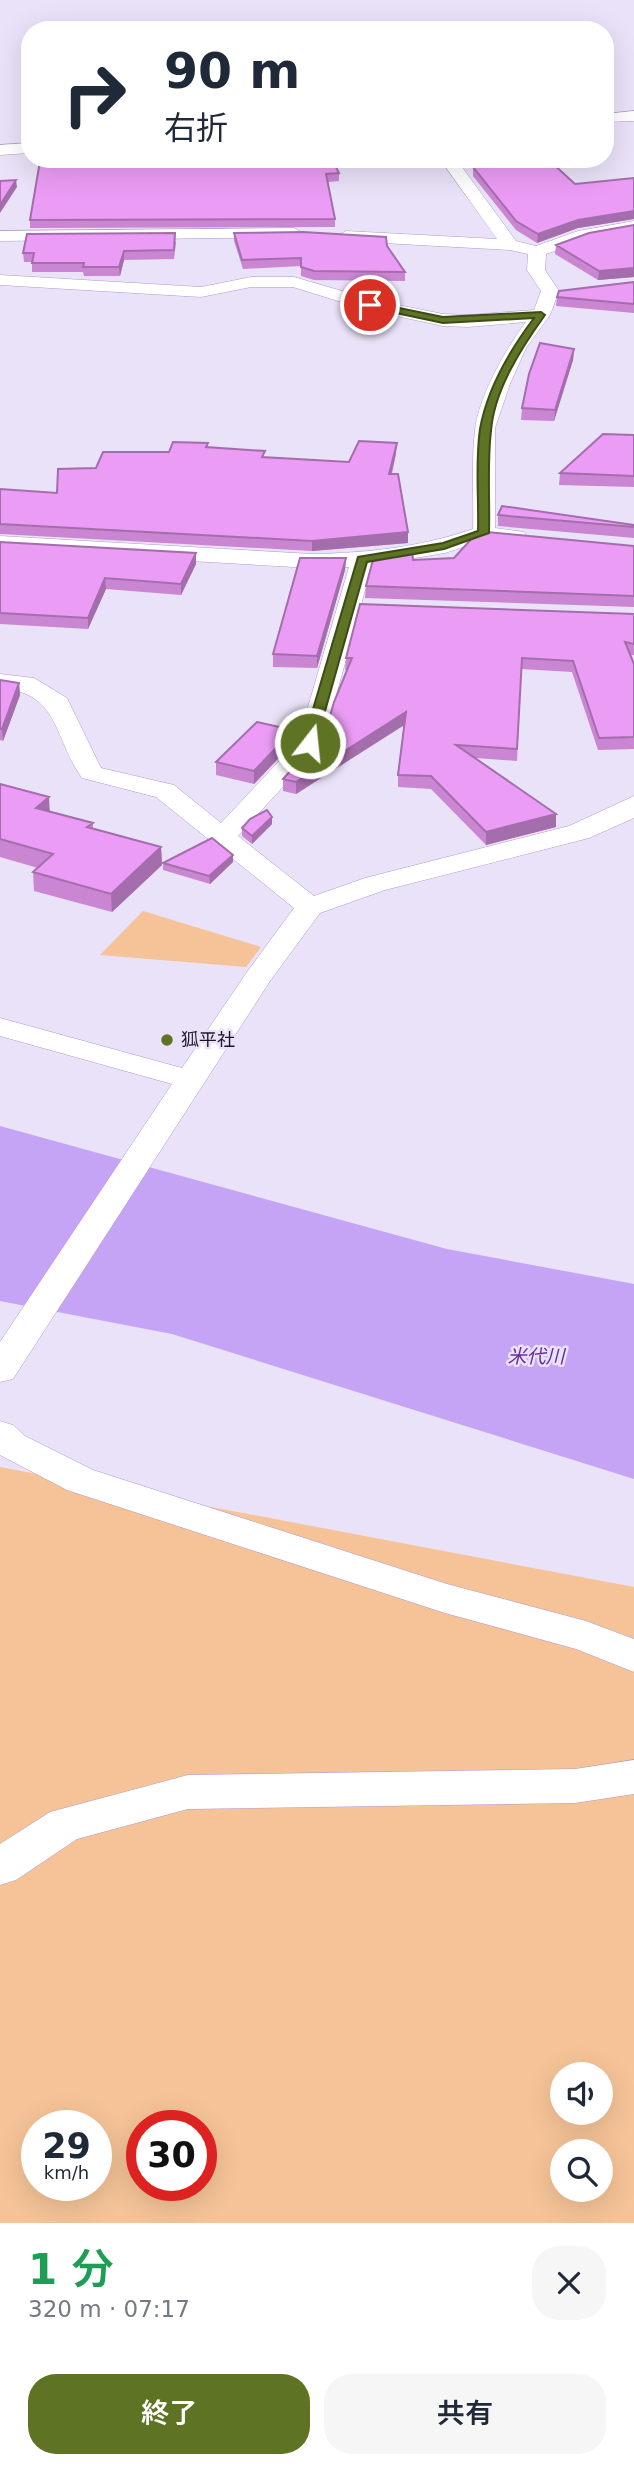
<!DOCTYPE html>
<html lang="ja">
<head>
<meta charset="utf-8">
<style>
	body { margin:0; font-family:"DejaVu Sans","Noto Sans JP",sans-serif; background:#f6f6f7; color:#1f2937; height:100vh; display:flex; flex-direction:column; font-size:26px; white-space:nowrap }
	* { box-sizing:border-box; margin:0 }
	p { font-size:23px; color:#747a83 }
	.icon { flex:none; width:38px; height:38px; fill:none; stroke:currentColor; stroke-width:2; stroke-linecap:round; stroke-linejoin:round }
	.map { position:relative; height:2223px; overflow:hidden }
	.sheet { display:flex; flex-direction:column; background:#fff; flex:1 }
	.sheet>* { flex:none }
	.guide { position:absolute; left:21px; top:21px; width:593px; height:147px; border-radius:28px; box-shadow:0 7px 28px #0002; background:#fff; color:#1f2937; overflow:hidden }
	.tools { position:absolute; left:550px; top:2062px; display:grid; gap:14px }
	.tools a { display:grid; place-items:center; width:63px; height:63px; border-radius:50%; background:#fff; box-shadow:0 7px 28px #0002; font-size:35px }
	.speed { position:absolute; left:21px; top:2110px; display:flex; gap:14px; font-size:35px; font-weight:700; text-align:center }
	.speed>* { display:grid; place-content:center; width:91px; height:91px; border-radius:50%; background:#fff; box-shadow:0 7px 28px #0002; line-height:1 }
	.speed small { font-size:18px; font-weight:400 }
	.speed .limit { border:10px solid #d22; background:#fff; color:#111 }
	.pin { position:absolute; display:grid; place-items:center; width:60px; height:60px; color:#fff; margin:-30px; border:4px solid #fff; border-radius:50%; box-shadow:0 2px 7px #0007 }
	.me { position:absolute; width:77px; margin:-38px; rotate:16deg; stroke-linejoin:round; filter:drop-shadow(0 0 5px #0008) }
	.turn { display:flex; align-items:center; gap:24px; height:147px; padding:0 28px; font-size:32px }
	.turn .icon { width:91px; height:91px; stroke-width:2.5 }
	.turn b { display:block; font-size:49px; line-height:60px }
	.round { display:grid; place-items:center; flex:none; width:74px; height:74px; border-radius:28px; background:#f6f6f7 }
	.head { display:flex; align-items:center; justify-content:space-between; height:119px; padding:0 28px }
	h1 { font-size:42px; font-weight:600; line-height:52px; color:#1e9e55 }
	.button { display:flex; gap:14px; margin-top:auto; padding:14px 28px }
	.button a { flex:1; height:80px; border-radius:28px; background:#5e7323; color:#fff; font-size:28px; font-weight:600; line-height:80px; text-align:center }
	.button a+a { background:#f6f6f7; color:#1f2937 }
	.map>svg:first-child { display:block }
</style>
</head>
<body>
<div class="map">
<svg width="634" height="2223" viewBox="0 0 634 2223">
	<rect width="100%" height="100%" fill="#eae2f8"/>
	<path fill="#f5c397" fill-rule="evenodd" d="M143 911 261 947 246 967 100 955Z
		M0 1467 634 1587V2223H0ZM562 2074H600V2112H562ZM37 2126H96V2186H37ZM142 2126H201V2186H142ZM562 2151H600V2189H562Z"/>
	<path fill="#c6a4f5" d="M0 1126 447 1249 634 1284V1479L172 1334 0 1301Z"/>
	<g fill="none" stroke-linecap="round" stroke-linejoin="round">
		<defs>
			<path id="minor" d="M634 111V121L606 122V114Z
				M30 143V153L0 155V145Z
				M440 159H456L516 241 536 246 578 231 634 221V231L588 239 546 254 545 270 559 291 550 315 526 348 510 384 495 428V528L524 532 527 537 524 542 516 544 485 540 445 553 372 565 323 743 238 836 314 896 365 878 569 826 634 796V818L589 838 385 890 320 913 270 981 13 1379 0 1382V1342L172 1084 0 1036V1018L182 1068 247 972 294 908 156 797 82 778C53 737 60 693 0 688V674L34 678 67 698 101 768 174 785 221 823 298 741 349 567 312 568 0 550V536L312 554C367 553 421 547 473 529 474 497 471 463 475 430 479 396 506 348 526 322L468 327 443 326 364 309 293 287H251L201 297 0 285V275L201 287 251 277H294L373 300 443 314 468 315 534 310 541 291 527 270 528 254 510 250 346 241 337 236 346 231 497 239Z
				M294 228 303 233 300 237 0 241V231Z
				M0 1421 13 1425 25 1436 93 1470 447 1584 586 1621 634 1639V1672L576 1649 445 1613 67 1490 0 1455Z
				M634 1760V1794L575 1803 188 1809 77 1839 16 1880 0 1885V1844L50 1812 188 1775 575 1769Z"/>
		</defs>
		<use href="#minor" stroke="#ae9acc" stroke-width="1"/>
		<use href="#minor" fill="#fff" fill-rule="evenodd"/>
	</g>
	<path fill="#ca86d3" d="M171 163 339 173V181L328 182 335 219V227L30 228V220Z
		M473 167 575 184 634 178V219L578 228 537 243 516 230 473 176Z
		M634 225V277L598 280 555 254 556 245Z
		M234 233 387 246 405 272V281L314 280 301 276V266L243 269 234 241Z
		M176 242 174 259 124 260 120 276H84L83 272H32V262H24L23 253Z
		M634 282V313L556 306 557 297Z
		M574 349 573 360 554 421 521 420 522 408Z
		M634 435V487L559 485 560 473Z
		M208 443V447L265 457 349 462 396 453 392 474 408 543 312 551 0 534V489L57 493 96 468 169 452Z
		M498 515 634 525V538L498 526Z
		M0 542 196 553V564L181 595 106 589 88 629 0 624Z
		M634 546V607L365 598 366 586 413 560 454 558Z
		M346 558 345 570 317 668 273 667V654Z
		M634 614V655H630L634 664V749L598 750 572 672 521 669 517 761 475 758 556 827 486 845 431 789 398 787V775L404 724 296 794 283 791V779L325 733 347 670H345L346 658Z
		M0 680 19 683 20 695 3 741 0 740Z
		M293 743 254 784 216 775V762Z
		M0 784 50 811 93 823V828L161 847 162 865 112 912 34 891 33 872 38 868 0 857Z
		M272 824 252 844 242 836V828Z
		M233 855V862L210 884 163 870V863Z"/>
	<path fill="#a46dac" d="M16 180 17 187 0 213V205Z
		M634 211V219L578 228 537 243 538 234 578 220Z
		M124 251V260L120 276 119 267Z
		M634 268V277L598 280 599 271Z
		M574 349 573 360 554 421 555 410Z
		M397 443 396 453 389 484V474Z
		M408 532V543L312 551V541Z
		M196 553V564L181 595V584Z
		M346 558 345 570 317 668V656Z
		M105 578 106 589 88 629V618Z
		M19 683 20 695 3 741 2 729Z
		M406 712V724L296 794V782Z
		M293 730V743L254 784V771Z
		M49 797 50 815 36 808Z
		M556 814V827L486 845V832Z
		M272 817V824L252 844V836Z
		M161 847 162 865 112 912 111 894Z
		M233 855V862L210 884 209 876Z"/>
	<path fill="#eb9cf5" stroke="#a46dac" stroke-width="2" d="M59 159H168L171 163 241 159H332L339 173 326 174 335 219 30 220 40 161Z
		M551 162 575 184 634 178V211L578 220 538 234 516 221 473 167Z
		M16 180 0 205V181Z
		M634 225V268L599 271 556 245 589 233Z
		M303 232 386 237 387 246 405 272 314 271 301 267V258L242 260 234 233Z
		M175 233 174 250 124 251 119 267H83L84 263H32L34 253H23L27 234Z
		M634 282V304L557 297 559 291Z
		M540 343 574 349 555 410 522 408 529 374Z
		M603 434 634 435V476L560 473Z
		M359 441 397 443 389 474H398L408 532 312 541 0 524V489L57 493 58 469 96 468 103 452H169L173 442 208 443 206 447 265 451 262 457 349 462Z
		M502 506 634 525V527L498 515Z
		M487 532 634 546V596L366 586 374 556 412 550 413 560 454 558 475 535Z
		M0 542 196 553 181 584 105 578 88 618 0 613Z
		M300 558H346L317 656 273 654Z
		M360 604 634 614V644L625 642 634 664V737L599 738 573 661 522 658 517 749 456 745 556 814 486 832 431 776 398 775 406 712 296 782 283 779 325 733 334 702 352 658H346Z
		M0 680 19 683 2 729H0Z
		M257 722 293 730 254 771 216 762Z
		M0 784 49 797 36 808 93 823 87 827 161 847 111 894 33 872 53 854 0 839Z
		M267 810 272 817 252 836 242 828 250 819Z
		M212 838 233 855 209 876 163 863Z"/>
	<path fill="#5e7323" stroke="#3d4b17" stroke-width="2" d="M370 302 443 317 541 312 545 315C522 347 494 390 491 431 487 464 490 499 489 533L444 549 367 562 316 743 310 747 303 743 358 557 443 543 478 531C479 498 475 462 480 429 487 389 510 350 534 318L443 323 367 307V303Z"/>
	<circle fill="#5e7323" stroke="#eae2f8" stroke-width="2.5" cx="167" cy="1040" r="7"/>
	<g text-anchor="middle" stroke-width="5" stroke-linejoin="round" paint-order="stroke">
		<g font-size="18" fill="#1c1427" stroke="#eae2f8" text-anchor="start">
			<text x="181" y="1046">狐平社</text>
		</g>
		<g font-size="19" font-style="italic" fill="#682da1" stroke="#eae2f8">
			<text x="536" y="1363">米代川</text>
		</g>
	</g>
</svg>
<div class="tools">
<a><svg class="icon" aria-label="sound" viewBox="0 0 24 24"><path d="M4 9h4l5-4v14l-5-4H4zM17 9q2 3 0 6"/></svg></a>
<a><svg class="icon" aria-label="search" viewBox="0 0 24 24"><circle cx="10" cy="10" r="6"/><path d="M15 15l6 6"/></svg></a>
</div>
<div class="speed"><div>29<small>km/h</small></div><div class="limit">30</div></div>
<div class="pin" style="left:370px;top:305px;background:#d93025"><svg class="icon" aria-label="arrive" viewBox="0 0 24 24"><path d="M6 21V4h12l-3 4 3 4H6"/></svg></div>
<svg class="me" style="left:310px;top:743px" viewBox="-20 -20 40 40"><circle r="17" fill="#5e7323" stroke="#fff" stroke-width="3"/><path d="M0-11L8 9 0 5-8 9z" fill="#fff"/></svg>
<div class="guide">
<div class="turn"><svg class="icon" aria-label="right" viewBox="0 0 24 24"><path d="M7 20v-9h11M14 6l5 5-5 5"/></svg><div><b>90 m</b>右折</div></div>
</div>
</div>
<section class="sheet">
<div class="head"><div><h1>1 分</h1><p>320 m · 07:17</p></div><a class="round"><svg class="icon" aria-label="close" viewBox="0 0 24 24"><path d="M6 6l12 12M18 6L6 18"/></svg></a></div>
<div class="button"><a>終了</a><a>共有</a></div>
</section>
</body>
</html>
